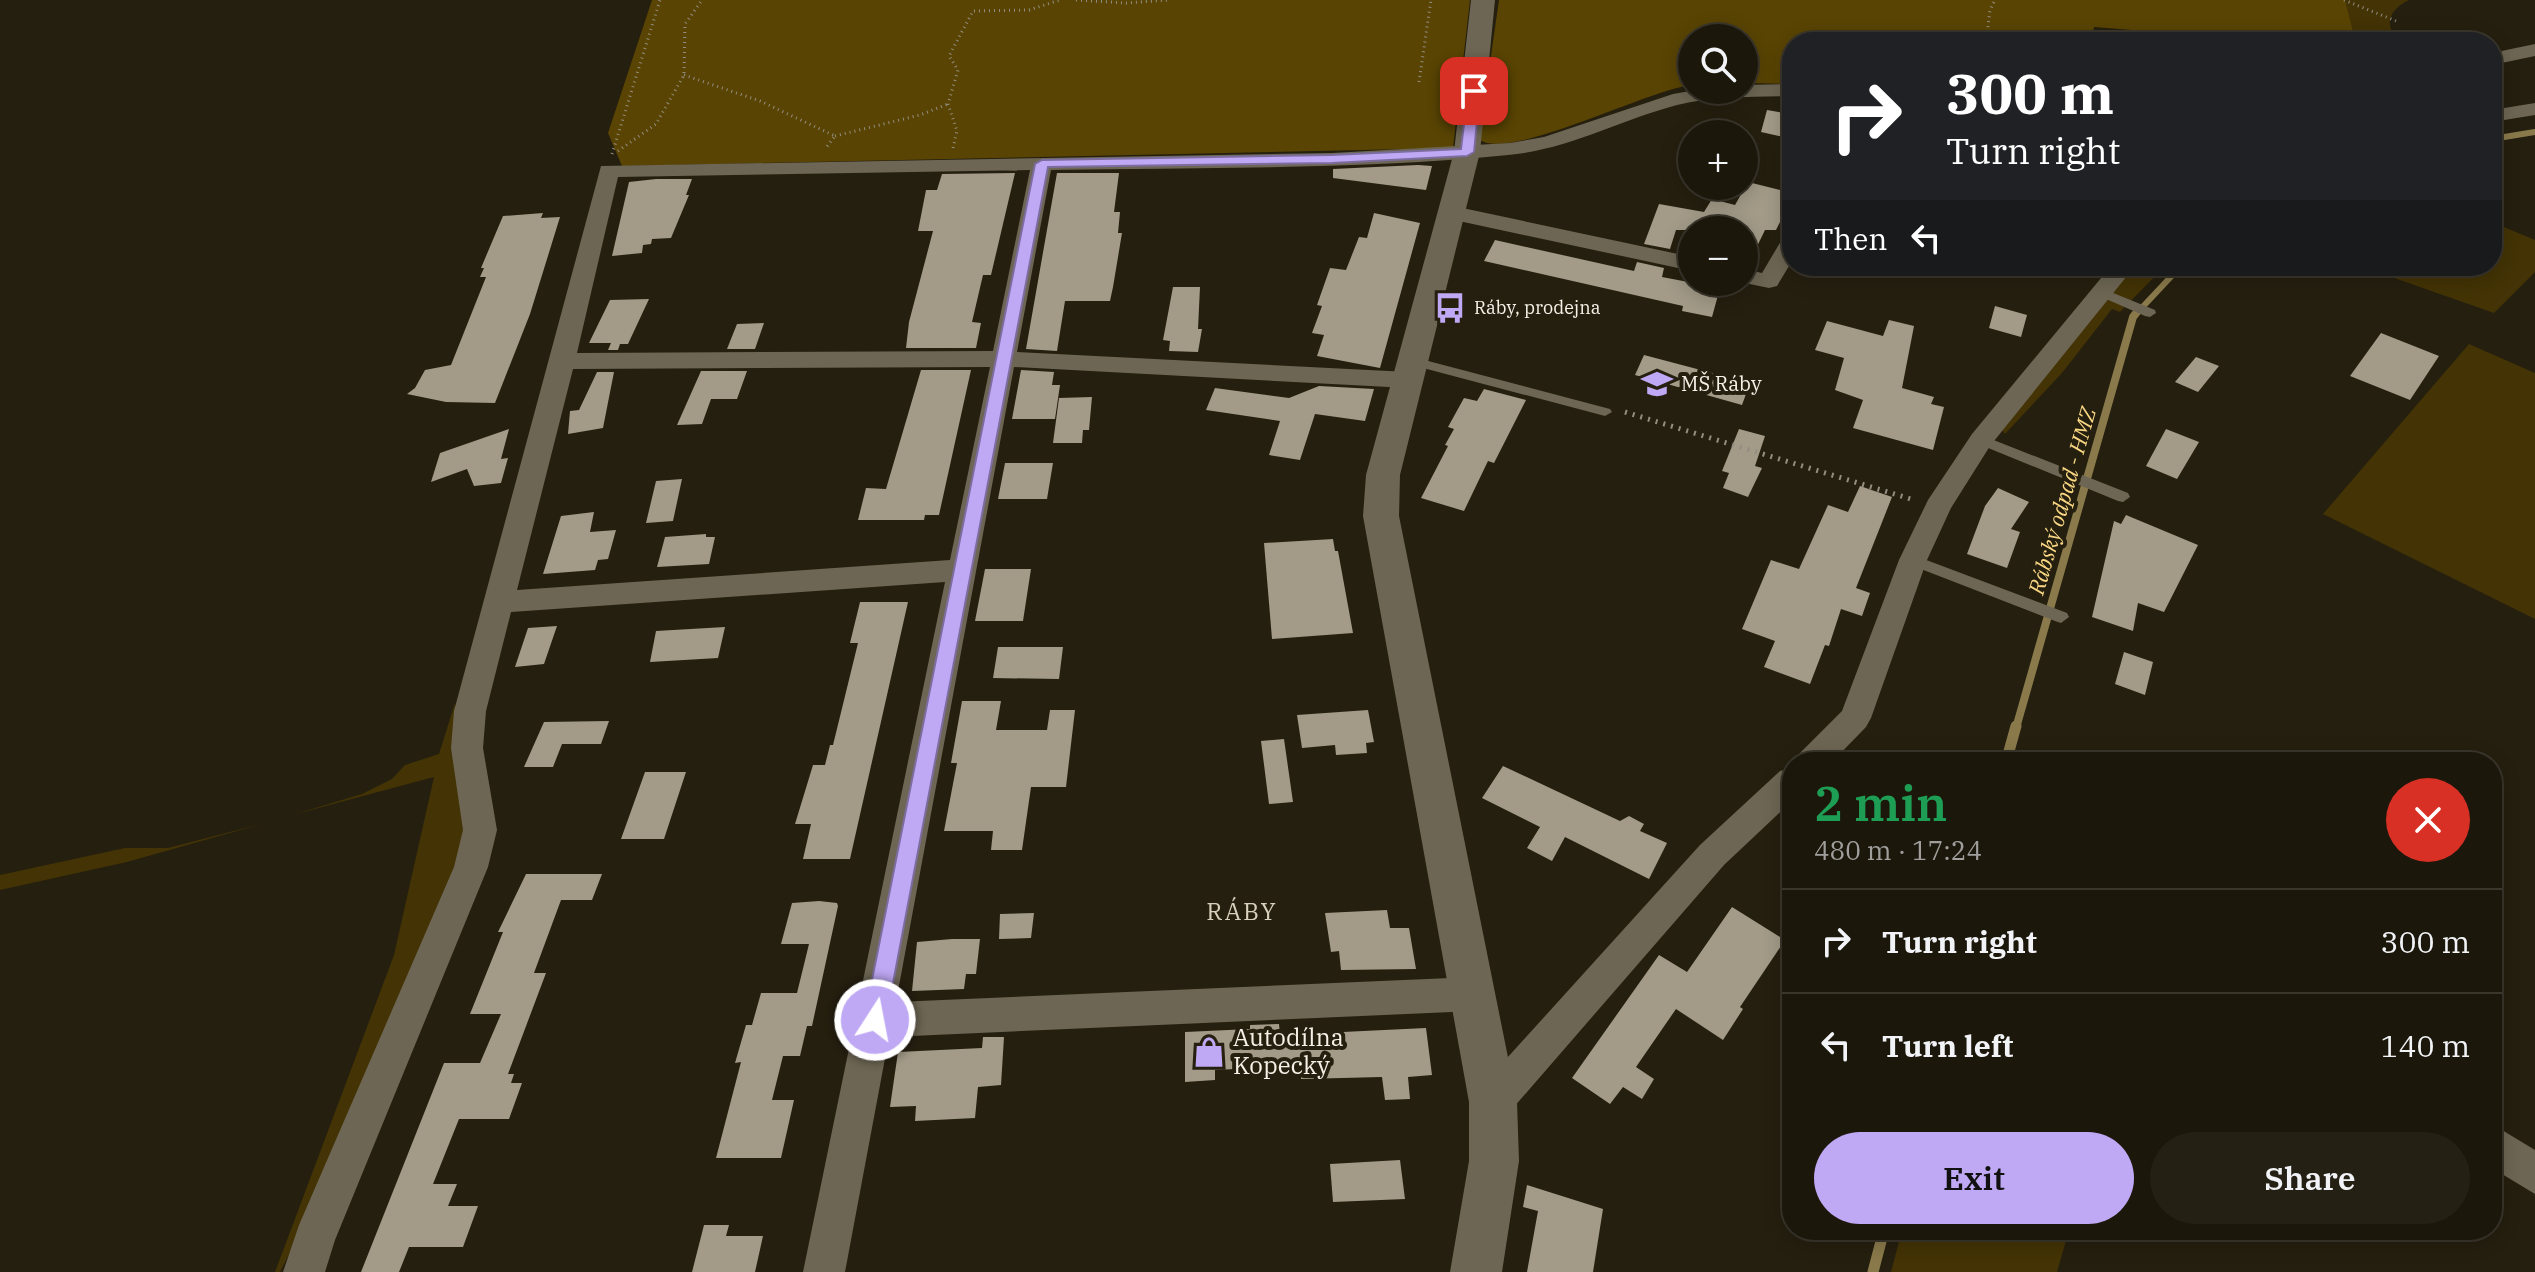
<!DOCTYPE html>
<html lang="en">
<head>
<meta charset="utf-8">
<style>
	body { margin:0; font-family:"IBM Plex Serif",serif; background:#252014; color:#f1f3f6; height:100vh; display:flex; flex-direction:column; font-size:30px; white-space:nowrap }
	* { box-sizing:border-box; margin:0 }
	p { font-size:26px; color:#a09f9d }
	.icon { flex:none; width:44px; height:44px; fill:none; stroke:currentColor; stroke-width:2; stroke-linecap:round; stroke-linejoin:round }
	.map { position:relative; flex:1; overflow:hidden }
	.side { position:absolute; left:1782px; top:752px; width:720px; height:488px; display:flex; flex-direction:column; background:#1c170b; border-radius:32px; box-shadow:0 4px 20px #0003,0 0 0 2px #3a362c }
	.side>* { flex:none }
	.guide { position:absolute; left:1782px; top:32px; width:720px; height:244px; border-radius:32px; box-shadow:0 4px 20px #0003,0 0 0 2px #3a362c; background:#202124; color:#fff; overflow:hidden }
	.buttons { position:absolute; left:1678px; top:24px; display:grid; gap:16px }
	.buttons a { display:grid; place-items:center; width:80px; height:80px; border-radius:50%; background:#1c170b; box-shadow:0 4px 20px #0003,0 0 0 2px #3a362c; font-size:40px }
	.pin { position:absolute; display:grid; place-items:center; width:68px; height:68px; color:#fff; margin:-34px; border-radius:16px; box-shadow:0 4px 12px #0006 }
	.me { position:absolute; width:88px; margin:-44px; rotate:11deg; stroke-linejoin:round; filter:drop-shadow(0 0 6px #0008) }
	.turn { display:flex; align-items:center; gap:28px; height:168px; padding:0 32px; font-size:36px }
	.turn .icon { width:104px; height:104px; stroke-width:2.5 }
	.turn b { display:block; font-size:56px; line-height:68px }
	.then { display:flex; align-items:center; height:76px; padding:0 32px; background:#0003; gap:16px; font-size:30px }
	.round { display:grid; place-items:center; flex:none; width:84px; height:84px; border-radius:42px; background:#252014 }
	.head { display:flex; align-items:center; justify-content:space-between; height:136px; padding:0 32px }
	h1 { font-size:48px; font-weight:600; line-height:60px; color:#1e9e55 }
	.primary-button { display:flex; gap:16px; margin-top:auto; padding:16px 32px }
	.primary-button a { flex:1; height:92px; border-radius:48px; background:#bfa8f4; color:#111; font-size:32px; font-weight:600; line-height:92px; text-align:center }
	.primary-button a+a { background:#252014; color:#f1f3f6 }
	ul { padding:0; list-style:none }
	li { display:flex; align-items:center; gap:24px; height:104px; padding:0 32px; border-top:2px solid #3a362c }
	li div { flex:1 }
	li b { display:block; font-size:30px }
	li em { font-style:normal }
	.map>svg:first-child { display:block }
</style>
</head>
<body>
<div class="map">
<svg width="2535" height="1272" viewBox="0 0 2535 1272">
	<rect width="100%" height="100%" fill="#251f0f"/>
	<path fill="#433305" d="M2345 0H2409C2389 10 2383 24 2399 42H2356Z
		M2492 222 2535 240V272L2494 313 2360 266H2492Z
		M2133 266H2165L2120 312 2112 309 2062 373 2005 434 2002 430Z
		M2469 344 2535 373V619L2323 514Z
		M455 703 467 839 323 1188 280 1272H275L394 955 434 777 292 815 362 794 392 779 405 765 439 754Z
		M272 821 127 862 0 890V875L125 848H168Z
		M1902 1230H2069L2057 1272H1891Z"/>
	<path fill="#594403" d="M652 0H1470L1453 148 622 166 608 133Z
		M1499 0H2345L2356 42H2226L2219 37 2094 27 2092 42H1792V84L1744 83V38H1692V85C1649 89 1507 163 1479 139Z"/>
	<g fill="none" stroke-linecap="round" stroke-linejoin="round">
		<path stroke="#8a7a4b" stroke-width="6" d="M2492 139 2535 132
			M2136 314 2181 266"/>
		<path stroke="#8a7a4b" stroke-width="8" d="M2016 728 2133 317 2137 312"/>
		<path stroke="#8a7a4b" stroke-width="11" d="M2006 762 2016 726
			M1873 1272 1884 1230"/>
	</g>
	<path fill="#a39b88" d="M1767 110 1790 114 1784 137 1761 132Z
		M1418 165 1432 166 1426 190 1333 178V169Z
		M1015 173 991 275H983L972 322 981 323 976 348H906L909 322 933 231H918L926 190H937L942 174Z
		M1057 173H1119L1114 212H1120L1118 233H1122L1113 287 1110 301H1065L1057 351 1026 349Z
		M656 179H692L686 195H689L671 238 652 239 651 244 643 245 642 253 612 256 629 182Z
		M1748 182 1792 193V198L1776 230H1765L1747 267 1744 266V230H1676L1670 249 1644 244 1659 204 1704 212 1712 199 1735 205Z
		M543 213 541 218 560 217 530 314 495 403 446 402 407 394 415 388 425 370 451 365 486 277H480L484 268H481L503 216Z
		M1374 213 1420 223 1380 368 1317 356 1324 335 1312 333 1322 306 1317 305 1330 268 1346 270 1359 237 1367 238Z
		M1495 240 1634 271 1637 262 1664 268 1662 277 1720 288 1712 317 1682 311 1683 306 1484 261Z
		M1173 287H1200L1198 329H1202L1198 352 1169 351 1170 341 1163 340Z
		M649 299 628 344H620L618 350H608L611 343H589L610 300Z
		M1995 306 2027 315 2021 337 1989 328Z
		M1889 320 1914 326 1902 388 1934 397 1931 404 1944 407 1933 450 1853 428 1863 400 1835 390 1844 358 1815 350 1827 321 1883 336Z
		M764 323 755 349H727L737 324Z
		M2381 333 2439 356 2410 400 2350 376Z
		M1644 355 1750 383 1742 405 1635 375Z
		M2196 357 2219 366 2198 392 2175 382Z
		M921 370H971L939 515H925L924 520H858L866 488 886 489Z
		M1021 370 1054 372 1052 385H1060L1055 419H1012Z
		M701 371H747L737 399H711L702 424 677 425Z
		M597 372H614L603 428 568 434 570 411 579 410Z
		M1319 386 1374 389 1365 421 1315 414 1300 460 1269 455 1280 421 1206 410 1215 388 1289 398Z
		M1484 389 1526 400 1494 463 1488 461 1464 511 1421 498 1448 446 1445 445 1454 429 1448 427 1464 398 1477 401Z
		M1092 397 1089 430H1083L1082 443H1053L1059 398Z
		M509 429 501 459 508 458 501 483 474 486 467 469 431 482 440 453Z
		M1739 429 1765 436 1755 466 1762 468 1748 497 1723 488 1729 473 1722 471Z
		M2166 429 2199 442 2177 479 2146 466Z
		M1005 463H1053L1047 499H998Z
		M682 479 673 521 646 523 656 481Z
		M1860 486 1892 497 1856 588 1870 593 1862 616 1841 609 1829 646 1825 645 1810 684 1764 667 1775 641 1742 629 1771 560 1799 569 1828 505 1848 512Z
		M1998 488 2029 502 2011 529 2020 532 2007 568 1967 554 1985 506Z
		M594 512 590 532 616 530 608 559 598 560 595 570 543 574 561 516Z
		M2126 515 2198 545 2164 612 2138 603 2133 631 2092 617 2114 521 2121 524Z
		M706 534V537H715L709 564 657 567 665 537Z
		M1333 539 1335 551H1338L1353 633 1272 639 1264 543Z
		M985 569H1031L1023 621H975Z
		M860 602H908L850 859H803L811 824H795L813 765H825L830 745H833L858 643H850Z
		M557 626 544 664 515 667 528 628Z
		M725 627 718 658 650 662 656 631Z
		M998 647H1063L1059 679 993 678Z
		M2124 652 2153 662 2145 695 2115 684Z
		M962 701H1001L996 730H1047L1050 710H1075L1066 787H1031L1022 850H991L993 831H944L957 763H951Z
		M1368 710 1374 742 1366 743 1367 753 1336 755 1335 745 1302 748 1297 715Z
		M609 721 601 744H562L553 767H524L544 722Z
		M1284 739 1293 802 1269 804 1261 741Z
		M1503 766 1620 821 1629 816 1644 824 1640 831 1667 843 1649 879 1565 837 1552 861 1527 848 1540 827 1482 798Z
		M645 772H686L664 839H621Z
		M526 874H602L592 900H561L534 973H546L508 1074H514L511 1083H522L509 1119H459L433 1184H457L448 1206H478L463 1247H409L399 1272H361L444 1063H480L501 1014H470L503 932H498Z
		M819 901 837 903 838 906 812 1026H807L800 1056H783L772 1100H794L781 1158H716L741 1062 735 1063 746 1025H752L761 993H797L809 944H781L792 903Z
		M1732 907 1785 940 1740 1007 1743 1009 1723 1040 1676 1009 1636 1067 1654 1079 1642 1099 1623 1087 1610 1104 1572 1078 1659 955 1687 972Z
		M1387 910 1390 928H1409L1416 969 1341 970 1339 951 1331 952 1325 913Z
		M1034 913 1031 938 999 939 1000 914Z
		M952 939H980L976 974H966L964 989 912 991 917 942Z
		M1279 1024 1280 1035 1426 1028 1432 1075 1408 1077 1410 1099 1385 1100 1382 1077 1301 1079V1066L1215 1070V1080L1185 1082V1032L1250 1029V1025Z
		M983 1037H1004L1001 1085 978 1087 975 1118 915 1121 916 1106 890 1107 898 1052 982 1048Z
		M1400 1160 1405 1199 1333 1202 1330 1164Z
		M1527 1185 1603 1209 1593 1272H1527L1538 1211 1523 1207Z
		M704 1225H729L726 1236H763L755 1272H692Z"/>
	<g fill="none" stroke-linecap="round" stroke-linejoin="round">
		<path stroke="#938e81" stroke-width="3" stroke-dasharray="1 4" stroke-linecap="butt" d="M1076 0 1126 3 1168 0
			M2344 0 2396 21
			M1986 42 1990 10 1995 0
			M684 75 760 101 835 136 825 149
			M1419 82 1431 0
			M835 136 920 115 948 104
			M953 148 957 131 948 104 958 70 949 56 973 11 1029 10 1060 0
			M618 151 656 124 684 75 685 24 702 0
			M612 154 660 0"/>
		<path stroke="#938e81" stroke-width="5" stroke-dasharray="2 6" stroke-linecap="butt" d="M1625 412 1914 500"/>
		<path fill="#6d6654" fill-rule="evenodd" d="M2101 288 2155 310 2156 313 2150 317 2145 316 2097 295 2095 292Z
			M1413 357 1610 409 1612 412 1605 416 1408 364 1406 361Z
			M1981 435 2128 493 2130 497 2123 502 2118 501 1976 443 1974 440Z
			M1913 555 2067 613 2069 617 2061 623 2055 621 1908 564 1905 560 1908 556Z"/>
		<path fill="#6d6654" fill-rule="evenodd" d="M2535 44V56L2492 65V53Z
			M1792 84V96C1753 97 1715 96 1677 105 1620 120 1567 150 1508 155 1357 170 1203 167 1051 170L1017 352 1408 372 1417 374 1421 380 1417 386 1408 388 1014 367 896 1002 1474 977 1487 982 1492 994 1487 1006 1474 1011 889 1037 845 1272H803L945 582 511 612 486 711 483 748 497 830 488 867 335 1240 325 1272H283L299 1225 454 867 463 830 451 748 454 711 601 166 1332 153 1510 143 1544 137 1673 94 1696 90H1744V85ZM1030 170 993 351 577 353 618 177ZM990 367 950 560 517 590 573 369Z
			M2535 103V115L2492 122V110Z
			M1453 206 1692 257V271L1445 218 1442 213Z
			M1792 234V261L1777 286 1769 288 1740 282H1744V269L1762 273 1784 236Z
			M2111 266H2135L1990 446 1951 508 1927 560 1871 718 1866 727 1832 762H1795L1800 753 1842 711 1899 560 1928 500 1972 434Z
			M1792 768V801L1724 865 1507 1115 1493 1121 1479 1115 1474 1102 1479 1089 1700 845 1780 771Z
			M2492 1124 2535 1150V1194L2492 1168Z"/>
		<path fill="#6d6654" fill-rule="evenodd" d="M1471 0H1495L1480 152 1400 475 1399 516 1517 1102 1519 1161 1502 1272H1450L1469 1161V1102L1363 516 1366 475 1454 152Z"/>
	</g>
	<path fill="#bfa8f4" stroke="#7c6d9f" stroke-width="2" d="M1474 88 1480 91 1474 152 1467 156 1332 163 1048 167 886 1020 883 1028 875 1031 867 1028 864 1020 1035 164 1042 160 1332 155 1461 149 1468 91Z"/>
	<defs>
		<symbol id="bus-bare" viewBox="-9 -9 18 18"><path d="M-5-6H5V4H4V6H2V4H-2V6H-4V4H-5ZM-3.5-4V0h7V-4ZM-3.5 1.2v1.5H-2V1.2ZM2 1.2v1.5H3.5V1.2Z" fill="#bfa8f4" stroke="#251f0f" stroke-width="2.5" paint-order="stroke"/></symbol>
		<symbol id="school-bare" viewBox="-9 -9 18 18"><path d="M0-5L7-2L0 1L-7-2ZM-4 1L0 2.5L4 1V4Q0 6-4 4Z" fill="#bfa8f4" stroke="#251f0f" stroke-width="2.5" paint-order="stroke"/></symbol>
		<symbol id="shop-bare" viewBox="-9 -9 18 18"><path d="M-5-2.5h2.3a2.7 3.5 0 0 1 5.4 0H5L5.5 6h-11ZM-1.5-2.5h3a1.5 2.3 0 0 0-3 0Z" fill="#bfa8f4" stroke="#251f0f" stroke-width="2.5" paint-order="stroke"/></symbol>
	</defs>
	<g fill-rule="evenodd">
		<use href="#bus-bare" x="1428" y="286" width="44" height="44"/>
		<use href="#school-bare" x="1635" y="362" width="44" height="44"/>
		<use href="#shop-bare" x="1187" y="1030" width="44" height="44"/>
	</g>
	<g text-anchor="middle" stroke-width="8" stroke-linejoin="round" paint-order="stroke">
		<g font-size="18" fill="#f5f1e7" stroke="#251f0f" text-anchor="start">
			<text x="1474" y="314">Ráby, prodejna</text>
		</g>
		<g font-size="20" fill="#f5f1e7" stroke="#251f0f" text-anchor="start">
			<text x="1681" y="391">MŠ Ráby</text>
		</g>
		<g font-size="22" font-style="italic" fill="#fad884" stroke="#251f0f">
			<text transform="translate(2062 501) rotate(-74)" y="8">Rábský odpad - HMZ</text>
		</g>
		<g font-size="24" letter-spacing="2" fill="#d8d0bc" stroke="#251f0f">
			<text x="1242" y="920">RÁBY</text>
		</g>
		<g font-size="24" fill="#f5f1e7" stroke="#251f0f" text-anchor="start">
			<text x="1233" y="1046">Autodílna<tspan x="1233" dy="28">Kopecký</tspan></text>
		</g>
	</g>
</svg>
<div class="buttons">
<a><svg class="icon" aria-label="search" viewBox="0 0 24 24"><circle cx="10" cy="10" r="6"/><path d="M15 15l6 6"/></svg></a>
<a>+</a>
<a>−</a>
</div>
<div class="pin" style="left:1474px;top:91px;background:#d93025"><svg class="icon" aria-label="arrive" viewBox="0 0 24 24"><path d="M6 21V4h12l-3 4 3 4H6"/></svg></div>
<svg class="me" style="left:875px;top:1020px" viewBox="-20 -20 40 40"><circle r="17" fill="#bfa8f4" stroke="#fff" stroke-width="3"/><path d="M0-11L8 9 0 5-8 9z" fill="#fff"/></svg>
<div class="guide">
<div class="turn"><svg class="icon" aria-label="right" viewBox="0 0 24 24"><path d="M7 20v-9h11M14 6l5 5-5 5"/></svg><div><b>300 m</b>Turn right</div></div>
<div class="then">Then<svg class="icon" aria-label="left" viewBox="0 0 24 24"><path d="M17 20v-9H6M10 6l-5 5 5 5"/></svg></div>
</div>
<section class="side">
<div class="head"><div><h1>2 min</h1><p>480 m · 17:24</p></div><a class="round" style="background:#d93025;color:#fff"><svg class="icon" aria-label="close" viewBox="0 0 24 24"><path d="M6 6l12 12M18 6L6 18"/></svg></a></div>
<ul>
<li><svg class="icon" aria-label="right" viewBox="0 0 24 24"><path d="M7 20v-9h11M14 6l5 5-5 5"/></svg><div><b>Turn right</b></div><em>300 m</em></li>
<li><svg class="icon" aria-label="left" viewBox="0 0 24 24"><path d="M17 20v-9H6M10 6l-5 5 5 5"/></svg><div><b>Turn left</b></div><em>140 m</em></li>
</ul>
<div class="primary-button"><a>Exit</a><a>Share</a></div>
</section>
</div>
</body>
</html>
